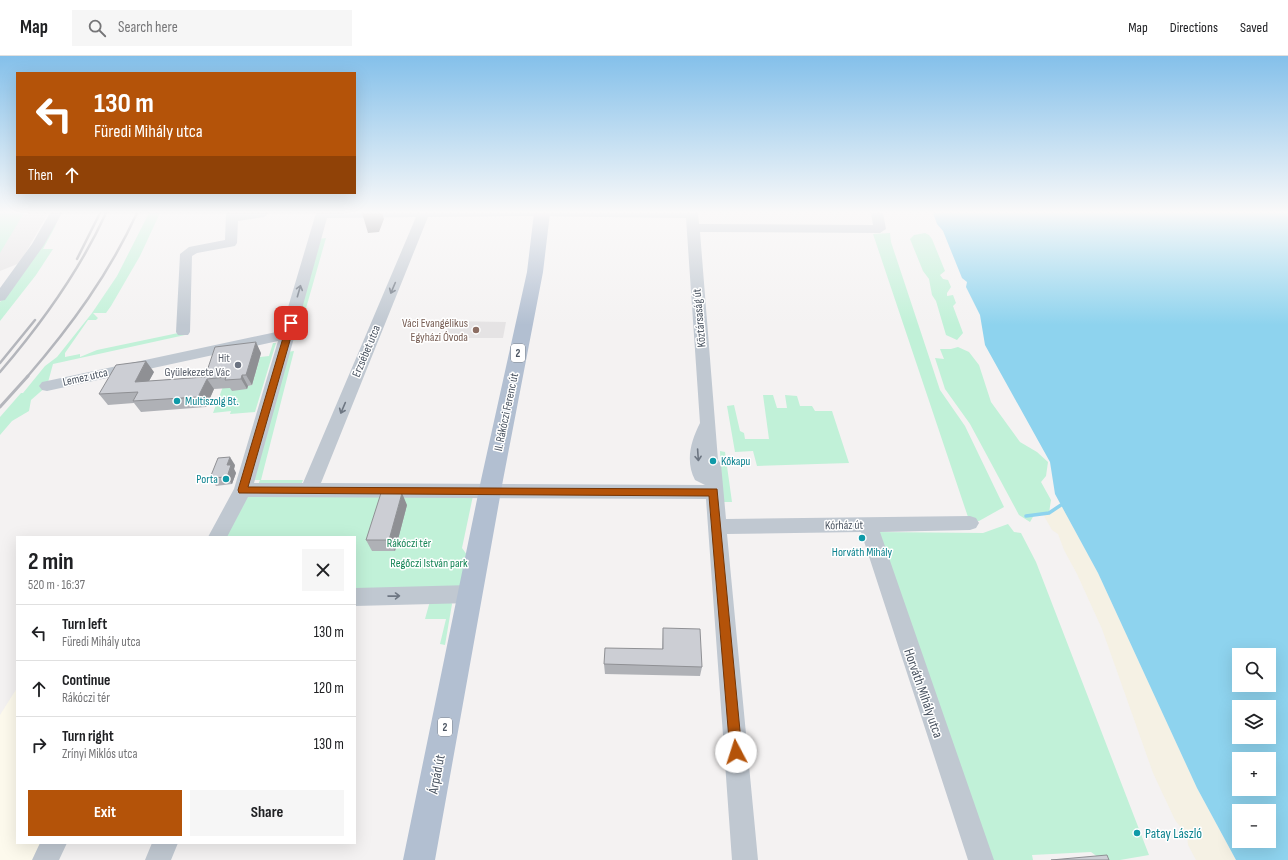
<!DOCTYPE html>
<html lang="en">
<head>
<meta charset="utf-8">
<style>
	body { margin:0; font-family:"Sofia Sans Condensed",sans-serif; background:#f6f6f6; color:#202124; height:100vh; display:flex; flex-direction:column; font-size:15px; white-space:nowrap }
	* { box-sizing:border-box; margin:0 }
	p { font-size:13px; color:#757577 }
	.icon { flex:none; width:22px; height:22px; fill:none; stroke:currentColor; stroke-width:2; stroke-linecap:round; stroke-linejoin:round }
	.map { position:relative; flex:1; overflow:hidden }
	.details { position:absolute; left:16px; top:480px; width:340px; height:308px; display:flex; flex-direction:column; background:#fff; border-radius:0px; box-shadow:0 4px 16px #0002 }
	.details>* { flex:none }
	.guide { position:absolute; left:16px; top:16px; width:340px; height:122px; border-radius:0px; box-shadow:0 4px 16px #0002; background:#b45309; color:#fff; overflow:hidden }
	.tools { position:absolute; left:1232px; top:592px; display:grid; gap:8px }
	.tools a { display:grid; place-items:center; width:44px; height:44px; border-radius:0px; background:#fff; box-shadow:0 4px 16px #0002; font-size:20px }
	.pin { position:absolute; display:grid; place-items:center; width:34px; height:34px; color:#fff; margin:-17px; border-radius:8px; box-shadow:0 2px 6px #0006 }
	.me { position:absolute; width:44px; margin:-22px; rotate:355deg; stroke-linejoin:round; filter:drop-shadow(0 0 3px #0008) }
	.turn { display:flex; align-items:center; gap:14px; height:84px; padding:0 12px; font-size:18px }
	.turn .icon { width:52px; height:52px; stroke-width:2.5 }
	.turn b { display:block; font-size:28px; line-height:34px }
	.then { display:flex; align-items:center; height:38px; padding:0 12px; background:#0003; gap:8px; font-size:15px }
	.round { display:grid; place-items:center; flex:none; width:42px; height:42px; border-radius:0px; background:#f6f6f6 }
	.headline { display:flex; align-items:center; justify-content:space-between; height:68px; padding:0 12px }
	h1 { font-size:24px; font-weight:700; line-height:30px }
	.primary-button { display:flex; gap:8px; margin-top:auto; padding:8px 12px }
	.primary-button a { flex:1; height:46px; border-radius:0px; background:#b45309; color:#fff; font-size:16px; font-weight:700; line-height:46px; text-align:center }
	.primary-button a+a { background:#f6f6f6; color:#202124 }
	ul { padding:0; list-style:none }
	li { display:flex; align-items:center; gap:12px; height:56px; padding:0 12px; border-top:1px solid #e0e0e0 }
	li div { flex:1 }
	li b { display:block; font-size:15px }
	li em { font-style:normal }
	header { display:flex; align-items:center; gap:24px; box-sizing:border-box; height:56px; padding:0 20px; background:#fff; border-bottom:1px solid #e0e0e0 }
	header strong { font-size:19px }
	nav { display:flex; gap:22px; margin-inline-start:auto; font-size:14px }
	.search { width:280px; height:36px; background:#f6f6f6; display:flex; align-items:center; gap:10px; box-sizing:border-box; padding:0 14px; border-radius:0px; color:#757577; font-size:15px }
	.map>svg:first-child { display:block }
</style>
</head>
<body>
<header>
<strong>Map</strong>
<div class="search"><svg class="icon" aria-label="search" viewBox="0 0 24 24"><circle cx="10" cy="10" r="6"/><path d="M15 15l6 6"/></svg>Search here</div>
<nav><a>Map</a><a>Directions</a><a>Saved</a></nav>
</header>
<div class="map">
<svg width="1288" height="804" viewBox="0 0 1288 804">
	<rect width="100%" height="100%" fill="#f4f2f2"/>
	<path fill="#fdfaed" d="M17 632V787H47L38 804H0V659Z"/>
	<path fill="#e5e3e4" d="M0 157H48L20 207 0 215Z
		M449 265 506 266 503 282H444Z"/>
	<path fill="#c1f1d8" d="M0 157H24L0 197Z
		M60 157 55 171 43 193H53L36 219 0 265V246L15 229 53 171Z
		M149 157H160L140 200 111 250 106 257H93L98 262 96 264H88L65 297V301L80 298V301L97 294 183 276 185 279 53 308 47 330 31 344 29 355 12 365 0 379V361L21 337H23L45 310 57 301 92 257 117 220Z
		M890 177 891 186 940 334 965 370 1004 451 979 465 969 464 873 178Z
		M925 177 929 179 932 183 945 215 940 219 943 223 948 224 951 231 947 237V240L953 239 956 247 953 250 963 277 957 284 946 279 936 245 932 239 929 223 923 215 910 183 914 179Z
		M326 182 297 284 289 285 318 183Z
		M273 287H276L255 356 230 358 231 355 213 357 227 320 248 330 252 329 260 301 269 300Z
		M958 291 969 296 979 309 991 346 1020 386 1037 396 1048 406 1046 420 1041 426 1051 444 1049 457 1034 459 1030 466 1019 459 970 368 945 333 935 302 944 303 940 293H951Z
		M294 295 261 424H303L301 429H258L260 424H252L287 296Z
		M763 339H773L777 352H787L785 339 797 340 800 350H812L815 355H832L849 407 757 410 753 395 735 396 727 350 734 349 740 375 744 377 745 383H769Z
		M720 395 725 396 732 446H723Z
		M243 434 474 435 462 492 470 503 463 538 355 541V481H217Z
		M1008 468 1014 476 1021 477 1036 506 1149 799 1120 804H1102L1091 796 1032 799 1033 804H988L875 476 983 477Z
		M430 545H450L452 548 445 589 440 588 446 563H425Z"/>
	<path fill="#f5f1e4" d="M1061 449 1098 517 1197 732 1236 804H1196L1188 789 1187 780 1175 764 1153 717 1102 573 1077 518 1064 494 1058 478 1052 474 1043 458 1049 457Z"/>
	<path fill="#8ed3ee" fill-rule="evenodd" d="M933 157H1288V804H1236L1197 732 1098 517 1055 438 1050 406 985 289 980 259 966 231 967 226 962 222 943 175 937 168ZM1239 599H1269V629H1239ZM1239 651H1269V681H1239ZM1239 703H1269V733H1239ZM1239 755H1269V785H1239Z"/>
	<g fill="none" stroke-linecap="round" stroke-linejoin="round">
		<path stroke="#8ed3ee" stroke-width="3.5" d="M1026 460 1049 457 1061 449"/>
		<path fill="#c0c8d1" fill-rule="evenodd" d="M50 157H62L44 189 5 244 0 245V232L32 188Z
			M226 157H270L264 161 238 165 237 187 235 190 197 197 192 200 190 276 188 279H178L176 276 180 198 189 191 225 184Z
			M316 157H698L699 168 873 169 871 157H883L886 173 880 177 700 176 718 404 721 408 726 463 970 460 976 462 979 467 976 472 970 474 880 476 994 804H968L861 476 727 478 758 804H732L706 443 248 441 227 481H208L234 433 278 285 47 335 42 334 39 330 42 326 47 325 281 275ZM524 160 686 162 700 367C691 385 685 405 695 424L705 429 321 427 428 161ZM416 161 303 427H254L327 162Z
			M471 529 478 532 481 538 478 544 471 547 355 550V532Z
			M40 787H67L59 804H32Z
			M152 787H178L171 804H145Z"/>
		<path fill="#b2bfd1" fill-rule="evenodd" d="M534 157H550L543 216 503 424 435 804H403L481 424 527 216Z"/>
		<path stroke="#b4b6bc" stroke-width="2.5" d="M77 203 100 157
			M0 307 35 264
			M0 316C42 267 79 216 106 157
			M27 321C71 270 109 218 137 157"/>
		<path stroke="#b4b6bc" stroke-width="3" d="M0 351 28 320"/>
	</g>
	<path fill="#afb1b6" d="M261 297 252 329 248 330 247 333 232 335 230 332 214 333 206 351 141 356 134 347 108 349 99 338 154 316 149 325 205 321Z
		M235 409 234 413 236 417 232 428 216 430 210 422Z
		M407 449 395 495H372L366 484Z
		M663 572 702 611 700 620 605 618 604 608 662 593Z"/>
	<path fill="#8f9094" d="M362 157H382L384 163 379 176 368 177Z
		M256 286 261 297 252 329 246 319Z
		M146 305 154 316 143 336 135 326Z
		M242 319 248 330 247 333 241 323Z
		M207 323 214 333 206 351 198 341Z
		M230 401 235 409 234 413 236 417 232 428 227 421V409Z
		M402 437 407 449 395 495 389 484Z"/>
	<path fill="#ccced4" stroke="#8f9094" d="M256 286 246 319H242L241 323 225 324 226 321 207 323 198 341 133 345 138 336 99 338 116 309 146 305 135 326 205 321 215 291Z
		M230 401 227 409H231L227 421 210 422 218 402Z
		M381 437H402L389 484H366Z
		M663 572 700 573 702 611 604 608 605 592 663 593Z
		M1107 799 1109 804H1051Z"/>
	<defs><path id="oneway-shaft" d="M-6 0H5M1.5-3L5.5 0L1.5 3" fill="none" stroke-width="1.6" stroke-linecap="round" stroke-linejoin="round"/></defs>
	<g stroke="#6d7682">
		<use href="#oneway-shaft" transform="translate(393 232) rotate(113)"/>
		<use href="#oneway-shaft" transform="translate(299 235) rotate(-74)"/>
		<use href="#oneway-shaft" transform="translate(343 352) rotate(113)"/>
		<use href="#oneway-shaft" transform="translate(698 399) rotate(86)"/>
		<use href="#oneway-shaft" transform="translate(394 540) rotate(-1)"/>
	</g>
	<linearGradient id="sky" x2="0" y2="1"><stop stop-color="#84c0ea"/><stop offset="0.58" stop-color="#faf9f9"/><stop offset="1" stop-color="#faf9f9" stop-opacity="0"/></linearGradient>
	<rect width="1288" height="269" fill="url(#sky)"/>
	<path fill="#b45309" stroke="#753606" d="M288 265 295 267 248 431 717 433 742 696 740 700 736 702 731 700 730 696 709 440 239 437 238 434Z"/>
	<circle fill="#8d6e63" stroke="#fff" stroke-width="1.5" cx="476" cy="274" r="4"/>
	<circle fill="#6b7280" stroke="#fff" stroke-width="1.5" cx="238" cy="309" r="4"/>
	<g fill="#0f9aa8" stroke="#fff" stroke-width="1.5">
		<circle cx="177" cy="345" r="4"/>
		<circle cx="713" cy="405" r="4"/>
		<circle cx="226" cy="423" r="4"/>
		<circle cx="862" cy="482" r="4"/>
		<circle cx="1137" cy="777" r="4"/>
	</g>
	<g text-anchor="middle" stroke-width="3" stroke-linejoin="round" paint-order="stroke">
		<g fill="#fff" stroke="#808790" stroke-width="1">
			<rect x="511" y="288" width="14" height="18" rx="3"/>
			<rect x="438" y="662" width="14" height="18" rx="3"/>
		</g>
		<g font-size="11" font-weight="bold" fill="#495360">
			<text x="518" y="301">2</text>
			<text x="445" y="675">2</text>
		</g>
		<g font-size="12" fill="#495360" stroke="#fff">
			<text transform="translate(699 262) rotate(-95)" y="4">Köztársaság út</text>
			<text transform="translate(366 295) rotate(-67)" y="4">Erzsébet utca</text>
			<text transform="translate(85 321) rotate(-13)" y="4">Lemez utca</text>
			<text transform="translate(506 356) rotate(-78)" y="4">II. Rákóczi Ferenc út</text>
			<text transform="translate(844 469) rotate(-1)" y="4">Kórház út</text>
		</g>
		<g font-size="12" fill="#785e54" stroke="#fff" text-anchor="end">
			<text x="468" y="271">Váci Evangélikus<tspan x="468" dy="14">Egyházi Óvoda</tspan></text>
		</g>
		<g font-size="12" fill="#5b616d" stroke="#fff" text-anchor="end">
			<text x="230" y="306">Hit<tspan x="230" dy="14">Gyülekezete Vác</tspan></text>
		</g>
		<g font-size="12" fill="#0d838f" stroke="#fff" text-anchor="start">
			<text x="185" y="349">Multiszolg Bt.</text>
			<text x="721" y="409">Kőkapu</text>
			<text x="218" y="427" text-anchor="end">Porta</text>
			<text x="862" y="500" text-anchor="middle">Horváth Mihály</text>
		</g>
		<g font-size="12" fill="#168557" stroke="#fff">
			<text x="409" y="491">Rákóczi tér</text>
			<text x="429" y="511">Regőczi István park</text>
		</g>
		<g font-size="14" fill="#495360" stroke="#fff">
			<text transform="translate(924 637) rotate(71)" y="5">Horváth Mihály utca</text>
			<text transform="translate(436 718) rotate(-79)" y="5">Árpád út</text>
		</g>
		<g font-size="14" fill="#0d838f" stroke="#fff" text-anchor="start">
			<text x="1145" y="782">Patay László</text>
		</g>
	</g>
</svg>
<div class="tools">
<a><svg class="icon" aria-label="search" viewBox="0 0 24 24"><circle cx="10" cy="10" r="6"/><path d="M15 15l6 6"/></svg></a>
<a><svg class="icon" aria-label="layers" viewBox="0 0 24 24"><path d="M12 4l9 5-9 5-9-5zM3 14l9 5 9-5"/></svg></a>
<a>+</a>
<a>−</a>
</div>
<div class="pin" style="left:291px;top:267px;background:#d93025"><svg class="icon" aria-label="arrive" viewBox="0 0 24 24"><path d="M6 21V4h12l-3 4 3 4H6"/></svg></div>
<svg class="me" style="left:736px;top:696px" viewBox="-20 -20 40 40"><circle r="19" fill="#fff"/><path d="M0-13L10 11 0 6-10 11z" fill="#b45309"/></svg>
<div class="guide">
<div class="turn"><svg class="icon" aria-label="left" viewBox="0 0 24 24"><path d="M17 20v-9H6M10 6l-5 5 5 5"/></svg><div><b>130 m</b>Füredi Mihály utca</div></div>
<div class="then">Then<svg class="icon" aria-label="ahead" viewBox="0 0 24 24"><path d="M12 20V5M6 11l6-6 6 6"/></svg></div>
</div>
<section class="details">
<div class="headline"><div><h1>2 min</h1><p>520 m · 16:37</p></div><a class="round"><svg class="icon" aria-label="close" viewBox="0 0 24 24"><path d="M6 6l12 12M18 6L6 18"/></svg></a></div>
<ul>
<li><svg class="icon" aria-label="left" viewBox="0 0 24 24"><path d="M17 20v-9H6M10 6l-5 5 5 5"/></svg><div><b>Turn left</b><p>Füredi Mihály utca</p></div><em>130 m</em></li>
<li><svg class="icon" aria-label="ahead" viewBox="0 0 24 24"><path d="M12 20V5M6 11l6-6 6 6"/></svg><div><b>Continue</b><p>Rákóczi tér</p></div><em>120 m</em></li>
<li><svg class="icon" aria-label="right" viewBox="0 0 24 24"><path d="M7 20v-9h11M14 6l5 5-5 5"/></svg><div><b>Turn right</b><p>Zrínyi Miklós utca</p></div><em>130 m</em></li>
</ul>
<div class="primary-button"><a>Exit</a><a>Share</a></div>
</section>
</div>
</body>
</html>
